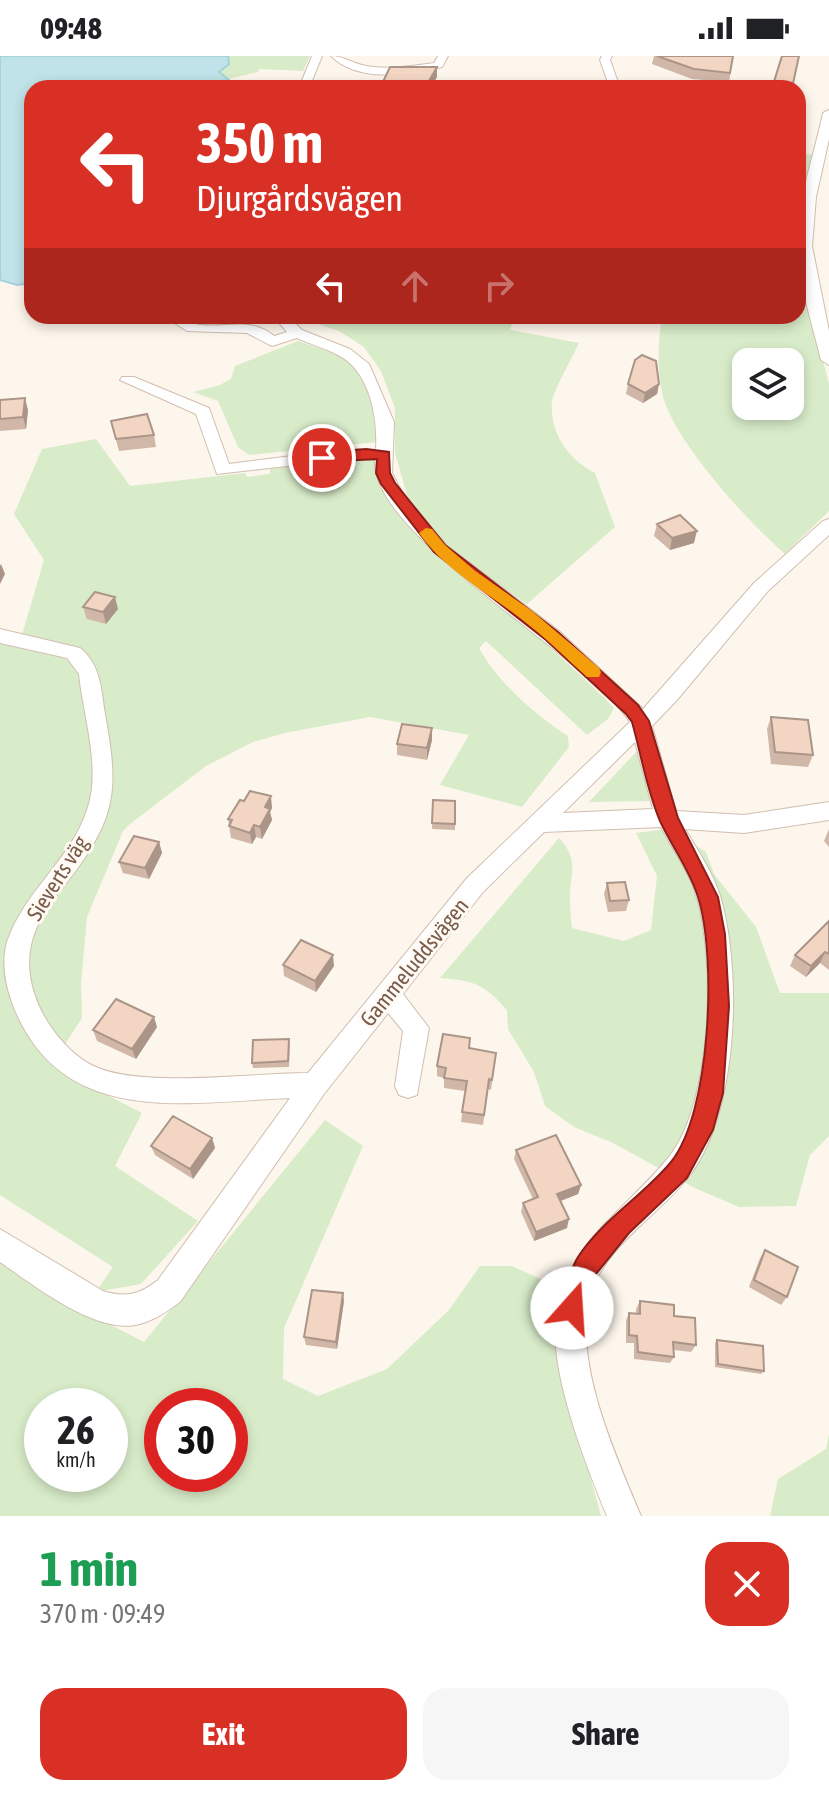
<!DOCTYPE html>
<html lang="en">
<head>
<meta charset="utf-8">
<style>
	body { margin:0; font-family:"Asap Condensed",sans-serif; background:#f6f6f6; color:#202124; height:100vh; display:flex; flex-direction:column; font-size:30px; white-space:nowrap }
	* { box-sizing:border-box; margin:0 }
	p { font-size:26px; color:#757577 }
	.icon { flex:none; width:44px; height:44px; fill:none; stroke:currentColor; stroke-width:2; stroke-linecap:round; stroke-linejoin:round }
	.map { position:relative; height:1460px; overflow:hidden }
	.side { display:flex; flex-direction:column; background:#fff; flex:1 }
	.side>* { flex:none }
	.guide { position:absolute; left:24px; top:24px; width:782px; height:244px; border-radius:24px; box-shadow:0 4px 12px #0003; background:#d93025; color:#fff; overflow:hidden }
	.buttons { position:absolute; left:732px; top:292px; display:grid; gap:16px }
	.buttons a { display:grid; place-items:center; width:72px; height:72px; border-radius:16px; background:#fff; box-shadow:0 4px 12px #0003; font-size:40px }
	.speed { position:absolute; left:24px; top:1332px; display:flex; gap:16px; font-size:40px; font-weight:700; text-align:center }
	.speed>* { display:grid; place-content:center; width:104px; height:104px; border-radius:50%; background:#fff; box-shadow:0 4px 12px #0003; line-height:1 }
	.speed small { font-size:20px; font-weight:400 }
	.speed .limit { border:12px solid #d22; background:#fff; color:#111 }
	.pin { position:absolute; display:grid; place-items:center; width:68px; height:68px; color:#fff; margin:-34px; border:4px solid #fff; border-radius:50%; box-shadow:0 2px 8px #0007 }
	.me { position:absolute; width:88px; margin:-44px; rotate:19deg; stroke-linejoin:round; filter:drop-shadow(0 0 6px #0008) }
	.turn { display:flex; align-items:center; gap:28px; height:168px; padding:0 40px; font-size:36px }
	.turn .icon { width:104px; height:104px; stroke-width:2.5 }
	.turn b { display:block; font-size:56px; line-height:68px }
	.lanes { display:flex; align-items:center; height:76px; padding:0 40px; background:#0003; justify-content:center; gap:40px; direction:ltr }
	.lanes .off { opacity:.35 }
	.round { display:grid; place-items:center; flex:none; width:84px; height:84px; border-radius:24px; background:#f6f6f6 }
	.summary { display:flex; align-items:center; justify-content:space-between; height:136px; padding:0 40px }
	h1 { font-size:48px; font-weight:700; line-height:60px; color:#1e9e55 }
	.cta { display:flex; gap:16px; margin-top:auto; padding:16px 40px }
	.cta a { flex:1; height:92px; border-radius:24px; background:#d93025; color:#fff; font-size:32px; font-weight:700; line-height:92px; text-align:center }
	.cta a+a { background:#f6f6f6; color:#202124 }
	.status { display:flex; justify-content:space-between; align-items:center; height:56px; padding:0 40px; background:#fff; direction:ltr }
	.status svg { height:22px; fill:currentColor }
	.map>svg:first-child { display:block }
</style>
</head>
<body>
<div class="status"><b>09:48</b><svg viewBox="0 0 49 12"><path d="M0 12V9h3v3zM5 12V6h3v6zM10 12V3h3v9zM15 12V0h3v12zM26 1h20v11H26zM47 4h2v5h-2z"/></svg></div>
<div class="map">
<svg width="829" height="1460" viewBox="0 0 829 1460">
	<rect width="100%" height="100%" fill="#fdf6ec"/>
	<path fill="#d8ecc9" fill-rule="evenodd" d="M228 0H310L303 15 259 13 258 16 228 23 219 16Z
		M798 96 817 100 803 148 820 293 829 328V455L785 498C747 465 682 393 665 347 656 321 658 286 662 260H798ZM746 306H790V350H746Z
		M308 260H515L510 274 579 287C573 300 554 334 552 345 549 377 569 404 595 417L615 471 527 548 454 499 443 488 407 439 395 397V352L381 315 364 291 339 275 312 266Z
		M298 285 349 302 365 324 380 366 377 386 249 399 238 391 218 345 193 336 220 329 231 323 235 310Z
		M96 383 130 430 245 417 247 421 270 418V413L357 400 380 403C372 457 481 532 519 565 552 593 584 621 614 652L608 663 587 679 486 585 479 592C497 625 536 660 568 680L569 691 522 751 440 729 469 679 370 661 285 677 253 686 206 710 130 768 123 775 87 861 81 927 82 962 54 1005 101 1036 142 1057 115 1110 198 1165 141 1228 96 1236 113 1211 0 1139V586L19 589 44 504 14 458 42 393Z
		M639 693 656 745 589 746Z
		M667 773 706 796 714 818 756 871 780 937H829V1080L810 1099 796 1150 739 1151 697 1133 613 1087 574 1071 545 1050 534 1016 508 973 507 954C484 928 475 925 440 922L559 782C581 806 569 818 570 845 570 854 571 863 572 872L624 885 651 874 657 820 636 777Z
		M325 1064 363 1090 284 1272 283 1323 318 1340 387 1313 449 1254 480 1210H512L556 1230 552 1281 601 1460H0V1207L26 1225 144 1286ZM42 1350H110V1418H42ZM162 1350H230V1418H162Z
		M829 1378V1460H770L778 1423 826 1393Z"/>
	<path fill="#bfe3e8" stroke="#a5d3da" stroke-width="2" d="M0 0H228L229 8 219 16 229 24 212 26 206 32H32V227L17 229 0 224Z"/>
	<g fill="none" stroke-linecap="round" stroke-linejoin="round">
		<defs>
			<path id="minor" d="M312 0H322L309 32H299Z
				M331 0C343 0 350 6 362 9 383 14 406 11 427 8L434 7 438 0H448L442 11C408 19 358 27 331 0Z
				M602 0H612L610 4 620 32H610L600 4Z
				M829 54V83L816 141 812 190 829 275V309L821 304C812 267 799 228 798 190 797 145 814 100 823 57Z
				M164 260C180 260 186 267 200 269 226 272 252 261 274 280L287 276 273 260H288L302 274 350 293 369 308 394 366 392 417 403 438 446 489 559 575 643 653 754 527 823 465 829 463V479L768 535 677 644 652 670 676 755 744 759 829 746V764L744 777 685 773C698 795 714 818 721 843 742 918 738 1055 690 1119 660 1159 605 1189 590 1239 572 1305 616 1400 641 1460H607C586 1409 549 1316 556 1261 565 1188 626 1154 669 1101 712 1047 716 907 697 842 690 817 673 794 661 771L544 776 483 836 403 938 429 972 417 1039 408 1042 399 1039 395 1030 403 975 388 957 324 1038 180 1246C166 1256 152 1266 135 1269 94 1277 32 1228 0 1206V1173L103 1235C126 1242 139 1239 158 1224L290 1042C190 1046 71 1071 19 963 8 940 0 911 7 886 24 835 73 802 88 751 101 711 83 659 79 618L67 602 0 587V573L80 592C101 609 101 633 105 658 117 726 119 755 77 813 63 832 46 851 36 873 25 899 28 925 39 950 49 973 72 1001 96 1011 142 1032 255 1017 308 1017L467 822 630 666C585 598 370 479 375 404L348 403 217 418 196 358 120 324 122 321H134L209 352 229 408 348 393 376 394C378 362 370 315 338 299 325 292 310 288 297 282L272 290 247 277 187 275ZM635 686 653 753 563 757Z"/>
		</defs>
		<use href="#minor" stroke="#d1beb0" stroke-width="2"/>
		<use href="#minor" fill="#fff" fill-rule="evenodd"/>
	</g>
	<path fill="#d1b7a8" d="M654 0H733L729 26 692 23 652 8Z
		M628 328H659L657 338 643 347 626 338Z
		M0 344 28 354 26 373 0 375Z
		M111 365 154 379 156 391 119 395Z
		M657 468 694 487 670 494 654 480Z
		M83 551 118 553 106 568 87 563Z
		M771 661 813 699 808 711 771 708 767 673Z
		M432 672V684L427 704 397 699V688Z
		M433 744 455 745V774L432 773Z
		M272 752 270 756 272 764 262 783 256 781 252 788 231 782 228 763Z
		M829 773V791L824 785Z
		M159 786 162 797 149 823 123 817 119 806Z
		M607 827 629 844 626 855 608 856 604 838Z
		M829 865V914L820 907 806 921 790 910 795 899Z
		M283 909 334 910 316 936 284 920Z
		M157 971 136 1003 97 985 93 974Z
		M290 988 289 1011 253 1012 252 1007Z
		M469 993 496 997 491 1034 488 1033 483 1069 461 1066 465 1035 444 1032V1022L437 1020V1010Z
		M212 1082 215 1092 193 1123 155 1099 151 1090Z
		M516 1094 581 1129 578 1138 561 1145 567 1172 534 1185 521 1156 523 1147 533 1143 514 1103Z
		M765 1194 787 1241 781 1249 749 1231 760 1202Z
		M344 1245 337 1293 306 1289 304 1281Z
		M640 1245 674 1260 696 1289 691 1296 674 1294V1301L670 1307 634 1303V1287H626V1264L629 1257H636V1253Z
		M717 1284 764 1315 761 1318 715 1311V1287Z"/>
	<path fill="#aa9588" d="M437 11V21L431 32H425Z
		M659 328 657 338 643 347 645 337Z
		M25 342 28 354 26 373 23 361Z
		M697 475 694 487 670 494 672 482Z
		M1 508 5 518 0 528V510Z
		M115 541 118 553 106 568 103 556Z
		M432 672V684L427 704V692Z
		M271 740 272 752 270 756 272 764 262 783 260 771 265 751Z
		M254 769 256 781 252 788 250 777Z
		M159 786 162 797 149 823 145 812Z
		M825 896 820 907 806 921 811 910Z
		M333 899 334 910 316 936 315 925Z
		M154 961 157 971 136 1003 132 993Z
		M212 1082 215 1092 193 1123 190 1113Z
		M581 1129 578 1138 555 1147 557 1138Z
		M569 1163 567 1172 534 1185 536 1176Z
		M343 1237 344 1245 337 1293 336 1286Z"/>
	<path fill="#f3d5c3" stroke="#aa9588" stroke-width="2" d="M657 0H733L730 17 694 13Z
		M782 0H799L792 32H772Z
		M390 11H437L425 32H380Z
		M642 299 656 305 659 328 645 337 628 328 635 304Z
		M25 342 23 361 0 363V344Z
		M147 358 154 379 116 383 111 365Z
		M680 459 697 475 672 482 657 468Z
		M95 536 115 541 103 556 83 551Z
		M771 661 808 664 813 699 775 696Z
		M402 668 432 672 427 692 397 688Z
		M250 735 271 740 265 751 270 753 260 771 254 769 250 777 229 770 232 764 228 763 240 744 244 745Z
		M433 744 455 745V768L432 767Z
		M134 780 159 786 145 812 119 806Z
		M625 826 629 844 610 845 607 827Z
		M829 865V898L825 896 811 910 795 899Z
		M301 884 333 899 315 925 283 909Z
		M116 943 154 961 132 993 93 974Z
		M443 978 470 982 469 992 496 997 492 1024 489 1023 484 1059 462 1056 467 1025 444 1022 446 1012 437 1010Z
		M289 983 288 1005 252 1007 253 984Z
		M173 1060 212 1082 190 1113 151 1090Z
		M556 1079 581 1129 557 1138 569 1163 536 1176 523 1147 538 1141 516 1094Z
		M765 1194 798 1211 787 1241 754 1224Z
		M312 1234 343 1237 336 1286 304 1281Z
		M640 1245 674 1249V1260L695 1262 696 1289 673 1286 674 1301 638 1296 637 1280 629 1279V1257L640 1258Z
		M717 1284 763 1290 764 1315 718 1308Z"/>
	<path fill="#d93025" stroke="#8d1f18" stroke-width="2" d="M366 393 389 396 390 417 395 427 445 489 558 576 638 649 649 665 678 762 718 841 725 878 729 950 723 1037 713 1074 687 1122 629 1177 596 1218 581 1261 572 1265 563 1261 559 1252C565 1236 569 1216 578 1201 603 1163 643 1140 671 1106 711 1056 717 901 698 841 690 814 672 791 660 765 647 735 641 698 632 666L626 658 546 584 434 496 381 428 376 417 377 403 322 406 315 402 322 397Z"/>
	<path fill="#f59e0b" d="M426 472 432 473 445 489 475 515 532 555 599 612 601 616 599 621H587C565 601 544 580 520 562 485 535 445 514 419 477Z"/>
	<g text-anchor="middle" stroke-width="6" stroke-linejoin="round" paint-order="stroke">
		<g font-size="22" fill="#7a5c4d" stroke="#fffaf3">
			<text transform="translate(57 822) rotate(-58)" y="8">Sieverts väg</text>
			<text transform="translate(414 906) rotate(-51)" y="8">Gammeluddsvägen</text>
		</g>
	</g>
</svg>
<div class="buttons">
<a><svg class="icon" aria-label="layers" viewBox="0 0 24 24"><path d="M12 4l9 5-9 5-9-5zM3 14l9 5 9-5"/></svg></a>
</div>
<div class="speed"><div>26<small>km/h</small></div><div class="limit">30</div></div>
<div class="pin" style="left:322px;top:402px;background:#d93025"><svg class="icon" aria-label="arrive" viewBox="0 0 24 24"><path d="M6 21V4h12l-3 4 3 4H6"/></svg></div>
<svg class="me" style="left:572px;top:1252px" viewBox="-20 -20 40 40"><circle r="19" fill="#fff"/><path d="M0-13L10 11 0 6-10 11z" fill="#d93025"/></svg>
<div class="guide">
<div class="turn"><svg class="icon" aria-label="left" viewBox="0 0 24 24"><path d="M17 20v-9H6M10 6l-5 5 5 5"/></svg><div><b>350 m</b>Djurgårdsvägen</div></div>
<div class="lanes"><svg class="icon" aria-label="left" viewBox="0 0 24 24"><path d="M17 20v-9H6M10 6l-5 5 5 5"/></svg><svg class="icon off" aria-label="ahead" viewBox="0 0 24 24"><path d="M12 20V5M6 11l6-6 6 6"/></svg><svg class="icon off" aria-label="right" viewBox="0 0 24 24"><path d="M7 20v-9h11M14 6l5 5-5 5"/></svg></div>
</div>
</div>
<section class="side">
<div class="summary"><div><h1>1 min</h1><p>370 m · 09:49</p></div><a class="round" style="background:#d93025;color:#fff"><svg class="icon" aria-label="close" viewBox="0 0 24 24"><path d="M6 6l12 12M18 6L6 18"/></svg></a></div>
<div class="cta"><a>Exit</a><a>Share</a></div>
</section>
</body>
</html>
